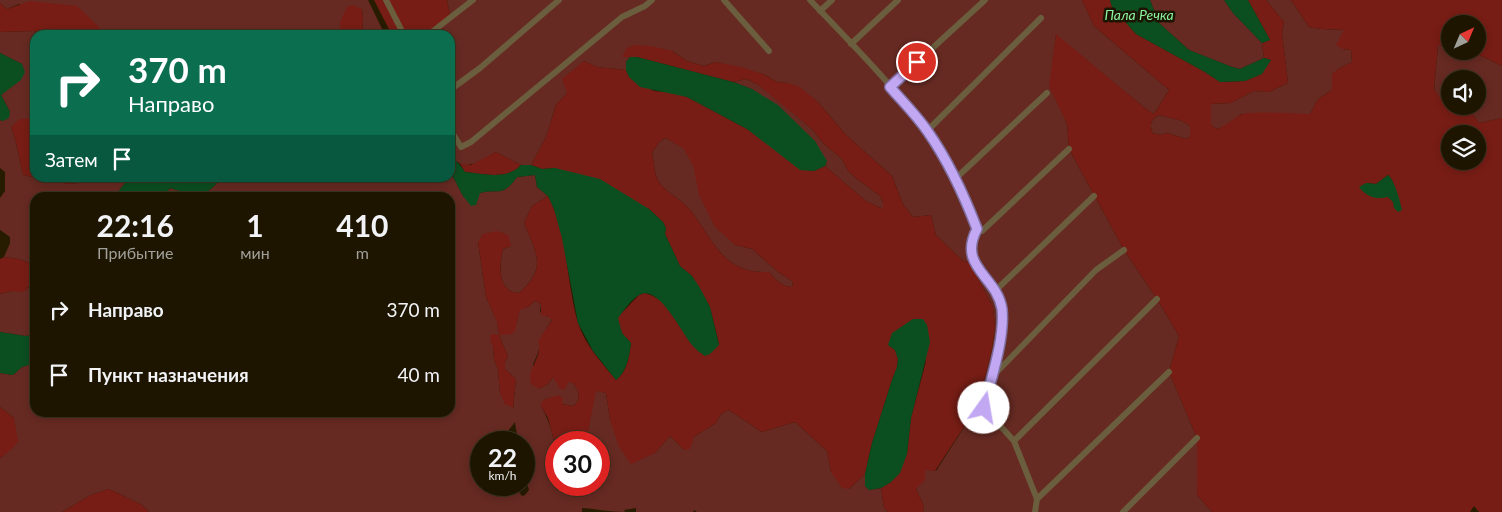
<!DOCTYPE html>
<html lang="ru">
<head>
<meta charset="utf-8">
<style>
	body { margin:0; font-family:Lato,sans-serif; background:#251e0a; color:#f1f3f6; height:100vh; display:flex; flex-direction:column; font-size:19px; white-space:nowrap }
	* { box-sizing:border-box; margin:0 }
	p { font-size:16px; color:#a09f99 }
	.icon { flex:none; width:28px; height:28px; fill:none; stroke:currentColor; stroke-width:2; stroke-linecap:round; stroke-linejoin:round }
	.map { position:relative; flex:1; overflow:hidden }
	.details { position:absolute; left:30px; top:192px; width:425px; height:225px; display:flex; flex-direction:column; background:#1d1500; border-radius:15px; box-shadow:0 2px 8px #0003,0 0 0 1px #3b3422 }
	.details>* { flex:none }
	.guide { position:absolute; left:30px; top:30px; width:425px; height:152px; border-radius:15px; box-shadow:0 2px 8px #0003,0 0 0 1px #3b3422; background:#0b6e4f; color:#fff; overflow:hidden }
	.needle { width:32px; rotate:44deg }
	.tools { position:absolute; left:1441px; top:15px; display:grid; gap:10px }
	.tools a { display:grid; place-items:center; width:45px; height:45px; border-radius:50%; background:#1d1500; box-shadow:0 2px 8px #0003,0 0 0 1px #3b3422; font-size:25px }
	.speed { position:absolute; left:470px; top:431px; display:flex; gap:10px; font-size:25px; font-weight:700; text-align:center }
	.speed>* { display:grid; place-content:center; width:65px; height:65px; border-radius:50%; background:#1d1500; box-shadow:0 2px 8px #0003,0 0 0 1px #3b3422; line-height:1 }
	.speed small { font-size:12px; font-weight:400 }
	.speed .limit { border:8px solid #d22; background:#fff; color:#111 }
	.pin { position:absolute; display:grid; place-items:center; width:42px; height:42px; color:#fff; margin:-21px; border:2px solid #fff; border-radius:50%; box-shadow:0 1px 5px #0007 }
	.me { position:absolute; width:55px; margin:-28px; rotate:13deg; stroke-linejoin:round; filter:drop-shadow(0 0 4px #0008) }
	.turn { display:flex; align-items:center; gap:18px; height:105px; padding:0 15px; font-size:22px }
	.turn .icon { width:65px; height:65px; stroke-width:2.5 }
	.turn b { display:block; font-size:35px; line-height:42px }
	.then { display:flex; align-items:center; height:48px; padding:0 15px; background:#0003; gap:10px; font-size:19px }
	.eta { display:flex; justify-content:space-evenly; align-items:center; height:85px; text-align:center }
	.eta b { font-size:30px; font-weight:700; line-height:35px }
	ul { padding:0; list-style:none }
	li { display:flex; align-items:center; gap:15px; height:65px; padding:0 15px }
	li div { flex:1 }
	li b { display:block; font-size:19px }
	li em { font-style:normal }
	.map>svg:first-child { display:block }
</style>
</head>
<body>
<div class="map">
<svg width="1502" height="512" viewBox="0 0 1502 512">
	<rect width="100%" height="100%" fill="#271c00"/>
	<path fill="#662a22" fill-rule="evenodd" d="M0 0H368L385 35H362L363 17 362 9 340 32 341 35H257L203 32 194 35H103V31L19 4 7 9 0 3Z
		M447 0H1082L1094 26 1169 90 1154 114 1145 108 1056 35 1050 86 1067 124 1069 149 1124 250 1157 299 1179 336 1169 372 1197 438V495L1212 512H923L924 506 916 489 925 469 936 471 977 407 992 349 995 327 993 307 970 263 962 260 936 235 931 215 913 217 903 204 892 176 846 135 818 102 788 83 777 82 763 74 716 62 704 66 687 61 672 51 622 57H630L626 62V70L597 67 584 61 567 93 556 105 546 137 531 165H521L496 152C480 161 461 176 450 152V35H427L450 15Z
		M1150 0H1224L1233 13 1262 43 1264 58 1240 69 1232 67 1189 50 1159 23Z
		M1266 0H1291L1309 27C1321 30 1333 29 1345 30L1343 49 1351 50 1352 62 1338 69 1332 90 1318 99 1310 114H1241L1225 126 1217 129 1211 125 1210 104 1231 103 1254 91 1269 92 1288 83 1282 33 1284 22Z
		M34 31 49 35H35V120L33 118 11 127C17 142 19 158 23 175L68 184 129 178 114 197 35 198V270L32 264 19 259 4 257 10 243V237L0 230V198L5 191V172L0 168V120L3 121 10 112 1 95 5 92 22 64 0 53V32Z
		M1438 45 1450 47V51H1471L1502 66V118L1479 123 1466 106H1478V79H1450V105H1446L1434 91Z
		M746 79 757 84 774 97 812 129 824 144 842 159 848 171 857 179 880 196 883 203V209L866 201 825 166 827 161 752 89 733 82Z
		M1159 115 1182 121 1190 126V136L1187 139 1167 133 1161 135 1153 133C1149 125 1151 119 1159 115Z
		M666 138 684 148 694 165 697 179 735 245 752 249 778 272 792 281 793 287C782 287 776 280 769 272 723 274 715 242 691 211 681 198 662 192 656 176 654 169 654 160 652 153L660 141Z
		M450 171 463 196 476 205 479 193C498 188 502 198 517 177L535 175 537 187 548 196 532 206 524 223C536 253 548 268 519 293 497 292 499 265 503 249L511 246 478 242 486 297 497 321 499 335 517 322 520 309 528 307 535 301 541 304 540 312 545 316 550 317 552 320C540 335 542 348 533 364L539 389 548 384 553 377 573 383C579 390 582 400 573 406L562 404 559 396 545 399 541 406C552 425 556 445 556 466L550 470 552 478H556V485L578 487 585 485H599V442H586L595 390 606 393 610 420 655 453 670 436 684 450 694 437 716 423 721 414 729 410 762 432 795 422 827 451 831 472 849 489 865 474V486L869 490 881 488 884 508 888 512H697L694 510 693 512H636V508L624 510 625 512C610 512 597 509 582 508V512H149L142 505 109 489 91 495 62 512H0V458L3 456 14 418 0 407V373L13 375 22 367 35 363V412H450V198L162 197 170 188C193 195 205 200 221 178H450ZM499 335 508 356 505 362V369L516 379 513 408 500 393 498 369 494 360 493 347ZM515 422 518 442H524V473L529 490 525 495 522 496 514 485H481V442H506L505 435Z
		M35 274V335L25 336 0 332V294L12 291H23L31 286Z"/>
	<path fill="#771d15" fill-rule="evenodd" d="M374 0H447L450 15 426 35H392Z
		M1082 0H1110L1112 7 1136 34 1205 72 1220 82 1245 81 1261 74 1271 60 1264 58 1262 43 1270 40 1248 0H1266L1284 22 1282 33 1288 83 1269 92 1254 91 1231 103 1211 104V125L1217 129C1226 126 1232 119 1240 115 1249 110 1297 114 1310 114L1318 99 1332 90V74L1338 69 1352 62 1351 50 1343 49 1336 45 1344 30C1332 29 1321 30 1309 27L1291 0H1502V66L1471 51H1478V24H1450V47L1438 45 1434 90 1446 105 1466 106 1479 123 1502 118V512H1479L1474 506 1470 512H1212L1197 495V438L1169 372 1179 336 1157 299 1124 250 1069 149 1067 124 1049 86 1056 34 1145 108 1154 114 1169 90 1094 26ZM1159 115 1182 121 1190 126V136L1187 139 1167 133 1161 135 1153 133C1149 125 1151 119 1159 115ZM1450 134H1478V161H1450ZM1388 175C1396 182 1395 192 1393 202L1388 196 1366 183 1376 184Z
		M30 1 77 6 103 31V35H49L34 31 0 32V3L7 9Z
		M353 5 362 9 363 17 362 35H341L340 22 347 7Z
		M635 45 651 46 672 51 687 61 704 66 716 62 741 67 763 74 777 82 788 83 800 87 818 102 846 135 892 176 903 204 913 217 931 215 936 235 962 260 970 263 993 307 995 327 992 349 977 407 935 471 925 470V480L916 489 924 506 923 512H888L884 508 881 488 891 482 907 454 911 418 926 361 888 345 895 350 898 359 897 367 892 380 872 443 865 474 849 489 842 488 831 472 827 451 795 422 762 432 729 410 721 414 716 423 694 437 690 449 684 450 670 436 655 453 631 464 619 447 610 420 606 393 596 391 586 442H556V448L548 418 541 406V403L545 399 559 395 563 399 562 404 573 406C582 400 579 390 573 383L568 382 565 389H560L553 377 548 384 539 389 531 384C526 368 544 356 538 341L552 320 549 317 541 315V304L535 301 528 307 520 310 515 331 512 334 499 335 508 356 505 362V369L516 379 513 408 505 404 500 393 498 369 494 360 493 347 490 339 491 334 499 335 497 322 486 297 478 242 483 234 497 231 508 235 511 246 503 249C499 265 497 292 519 293 548 268 536 253 524 223L532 206 548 196C568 235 566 281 578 323 585 345 602 363 616 380 628 371 629 356 631 343L622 333 617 318 639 295 645 293 653 296 663 302 694 347 719 344 710 307 692 276 680 266 665 234 666 228 663 222 649 209 555 168 542 169 531 165 546 137 556 105 567 93 562 79 584 61 597 67 626 70 629 77 654 91 674 93 687 97 747 129 814 171 825 166 866 201 883 209V203L880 196 857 179 848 171 842 159 824 144 812 129 757 84 746 79 733 82 637 57H622L627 48ZM666 138 683 148 693 165 699 195 715 227 735 245 752 249 778 272 792 281 793 287C782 287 776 280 769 272 723 274 715 242 691 211 681 198 662 192 656 176 654 169 654 160 652 153L660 141Z
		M33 118 35 120V178H125L68 184 23 175C19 158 17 142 11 127L20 119Z
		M496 152 521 165C508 180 483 174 465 172L460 164 471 165Z
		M4 257 19 259 32 264C37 275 33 284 23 292L12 291 0 294V259Z
		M0 407 14 418 18 441 13 448 0 458Z
		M109 489 142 505 149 512H62L91 495Z"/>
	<path fill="#0b4f20" d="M1110 0H1150L1159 23 1189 50 1232 67 1240 69 1264 58 1271 60 1262 74 1245 81 1220 82 1205 72 1136 34 1112 7Z
		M1224 0H1248L1270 40 1262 43 1233 13Z
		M0 53 22 64 25 72 21 80 1 95 10 112 9 118 3 121 0 120Z
		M630 57H637L733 82 752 89 778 105 815 141 827 161 825 166 814 171 800 170 747 129 687 97 640 87 629 77 626 70V62Z
		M450 152C454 160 460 164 465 172 483 174 508 180 521 165H531L542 169 555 168 600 179 649 209 663 222 666 228 665 234 680 266 692 276 700 288 710 307 719 345 710 354 705 356C701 353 696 350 693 346 682 334 659 283 639 295 631 300 624 310 618 318L622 333 631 343C629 357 627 371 616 380L593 351 578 323 562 238 554 209 548 196 537 187 535 175 517 177C502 198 499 188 480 193L476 205 471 206 463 196 450 171Z
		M1388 175C1395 181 1400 201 1402 210L1398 212 1394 208 1393 202 1388 197C1376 200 1367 197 1359 187L1366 183 1376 184Z
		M129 178H221C205 200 193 195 170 188L162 197H114Z
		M913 319H923L927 325 930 342 911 418 907 454 900 473 891 482 881 488 869 490 865 486V474L872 443 892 380 897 367 898 359 895 350 888 345 892 333Z
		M0 332 25 336 35 335V363L22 367 13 375 0 373Z"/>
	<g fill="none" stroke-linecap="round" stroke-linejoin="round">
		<path stroke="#6b5e3e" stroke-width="6" d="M386 0 404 35
			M724 0 769 51
			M810 0C850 42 892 84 927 131 949 160 964 195 977 229L982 231 1069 149
			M820 11 832 0
			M428 35 473 0
			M851 44 898 0
			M890 87 985 0
			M450 90 480 68 559 0
			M450 129 461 147 471 142 622 17 645 6 652 0
			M927 131 1041 18
			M955 179 1047 93
			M977 229C957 267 997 276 1001 309 1005 339 991 378 984 408L1014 441 1037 499 1035 512
			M995 291 1094 196
			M992 377 1096 270 1124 250
			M1014 441 1157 299
			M1037 499 1169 372
			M1123 512 1197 438"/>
	</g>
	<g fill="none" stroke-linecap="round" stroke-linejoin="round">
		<defs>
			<path id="route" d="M917 62 890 87C903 102 917 116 928 132 949 162 964 195 977 229 957 267 997 276 1002 309 1005 339 991 378 984 408"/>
		</defs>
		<use href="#route" stroke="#7e6d9e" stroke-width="12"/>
		<use href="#route" stroke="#c2a8f3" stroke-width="9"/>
	</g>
	<g text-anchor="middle" stroke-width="5" stroke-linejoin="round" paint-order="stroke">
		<g font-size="14" font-style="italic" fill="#8af59e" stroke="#1c1300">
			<text x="1139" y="20">Пала Речка</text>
		</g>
	</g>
</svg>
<div class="tools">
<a><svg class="needle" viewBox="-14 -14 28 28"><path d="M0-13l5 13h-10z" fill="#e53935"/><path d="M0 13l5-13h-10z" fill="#a09f99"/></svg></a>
<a><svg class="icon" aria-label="sound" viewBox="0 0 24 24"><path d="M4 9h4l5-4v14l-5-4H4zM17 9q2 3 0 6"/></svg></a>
<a><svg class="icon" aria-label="layers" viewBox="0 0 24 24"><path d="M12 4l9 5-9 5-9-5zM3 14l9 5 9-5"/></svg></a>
</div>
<div class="speed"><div>22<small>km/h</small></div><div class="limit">30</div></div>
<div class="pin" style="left:917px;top:62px;background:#d93025"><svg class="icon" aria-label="arrive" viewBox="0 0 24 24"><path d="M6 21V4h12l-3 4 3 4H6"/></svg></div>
<svg class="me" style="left:984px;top:408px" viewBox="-20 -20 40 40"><circle r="19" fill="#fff"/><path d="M0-13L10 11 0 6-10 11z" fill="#c2a8f3"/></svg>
<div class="guide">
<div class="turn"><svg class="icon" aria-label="right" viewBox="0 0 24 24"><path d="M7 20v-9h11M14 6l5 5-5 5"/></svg><div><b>370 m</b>Направо</div></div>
<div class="then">Затем<svg class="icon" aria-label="arrive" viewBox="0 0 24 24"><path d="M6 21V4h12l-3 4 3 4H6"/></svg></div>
</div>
<section class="details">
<div class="eta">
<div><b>22:16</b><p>Прибытие</p></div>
<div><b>1</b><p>мин</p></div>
<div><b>410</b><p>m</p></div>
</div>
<ul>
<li><svg class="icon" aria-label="right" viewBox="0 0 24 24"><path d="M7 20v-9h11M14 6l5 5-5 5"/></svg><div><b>Направо</b></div><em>370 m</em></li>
<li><svg class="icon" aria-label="arrive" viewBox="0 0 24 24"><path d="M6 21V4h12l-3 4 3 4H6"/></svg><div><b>Пункт назначения</b></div><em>40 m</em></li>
</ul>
</section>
</div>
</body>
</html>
